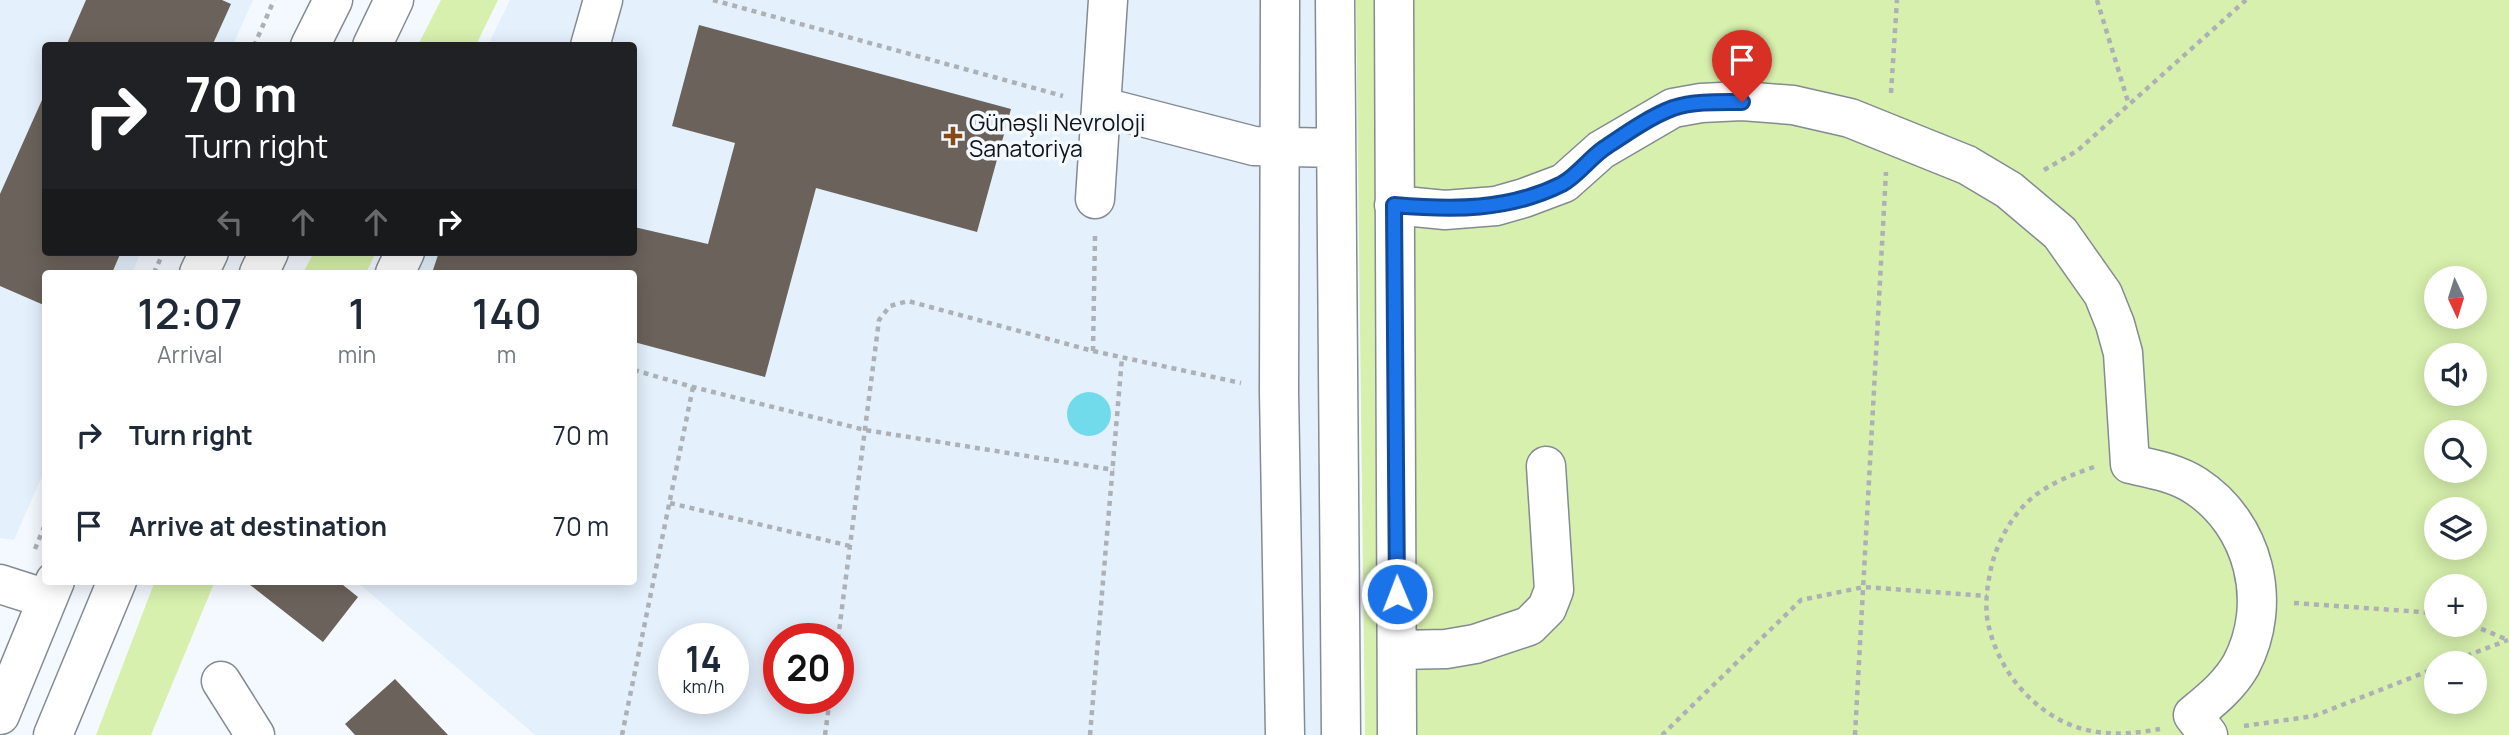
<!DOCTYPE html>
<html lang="en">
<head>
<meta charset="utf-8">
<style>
	body { margin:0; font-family:Manrope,sans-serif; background:#f2f2f3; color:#1f2937; height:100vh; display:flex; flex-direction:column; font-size:26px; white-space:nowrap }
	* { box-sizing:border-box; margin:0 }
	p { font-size:23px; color:#747a83 }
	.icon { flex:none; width:38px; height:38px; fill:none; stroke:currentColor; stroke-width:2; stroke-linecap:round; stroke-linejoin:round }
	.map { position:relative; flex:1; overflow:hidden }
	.panel { position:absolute; left:42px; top:270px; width:595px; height:315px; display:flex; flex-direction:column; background:#fff; border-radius:7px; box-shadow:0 4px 18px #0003 }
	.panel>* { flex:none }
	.top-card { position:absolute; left:42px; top:42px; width:595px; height:214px; border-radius:7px; box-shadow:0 4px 18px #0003; background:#202124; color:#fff; overflow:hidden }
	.needle { width:46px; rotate:176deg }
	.buttons { position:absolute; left:2424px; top:266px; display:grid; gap:14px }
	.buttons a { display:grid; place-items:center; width:63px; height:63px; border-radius:50%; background:#fff; box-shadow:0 4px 18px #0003; font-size:35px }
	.speed { position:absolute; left:658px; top:623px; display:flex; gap:14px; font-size:35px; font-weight:700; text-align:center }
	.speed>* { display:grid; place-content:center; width:91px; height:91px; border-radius:50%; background:#fff; box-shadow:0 4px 18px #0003; line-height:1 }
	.speed small { font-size:18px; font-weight:400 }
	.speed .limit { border:10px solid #d22; background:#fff; color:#111 }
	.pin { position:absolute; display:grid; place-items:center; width:60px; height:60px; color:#fff; margin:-72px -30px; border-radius:50% 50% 50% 0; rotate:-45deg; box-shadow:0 0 7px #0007 }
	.pin .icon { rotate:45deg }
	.me { position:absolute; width:77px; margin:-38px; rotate:359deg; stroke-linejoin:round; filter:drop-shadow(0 0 5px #0008) }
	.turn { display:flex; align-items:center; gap:24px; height:147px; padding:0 28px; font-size:32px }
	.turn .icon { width:91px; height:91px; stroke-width:2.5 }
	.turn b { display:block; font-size:49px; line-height:60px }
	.lanes { display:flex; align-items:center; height:66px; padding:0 28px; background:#0003; justify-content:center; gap:35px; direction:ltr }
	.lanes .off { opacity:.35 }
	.eta { display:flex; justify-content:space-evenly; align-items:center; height:119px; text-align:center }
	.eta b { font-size:42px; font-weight:600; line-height:49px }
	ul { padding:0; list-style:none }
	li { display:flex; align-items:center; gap:21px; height:91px; padding:0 28px }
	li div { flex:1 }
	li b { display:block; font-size:26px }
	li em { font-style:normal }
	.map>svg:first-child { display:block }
</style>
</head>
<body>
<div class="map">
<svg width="2509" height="735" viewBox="0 0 2509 735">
	<rect width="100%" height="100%" fill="#f4f9ff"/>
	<path fill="#e4f0fc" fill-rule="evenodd" d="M0 0H253L233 45 46 46V252H141L132 273H46L45 469 14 540 0 538Z
		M510 0H1316L1323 735H535L356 581H634V273H378L388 252H634V46L488 45ZM674 639H733V698H674ZM779 639H838V698H779Z"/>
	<path fill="#d7f0ad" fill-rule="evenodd" d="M441 0H498L476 45H418Z
		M1356 0H2509V735H1365ZM2436 278H2474V317H2436ZM2436 355H2474V394H2436ZM2436 432H2474V471H2436ZM2436 509H2474V548H2436ZM2436 586H2474V625H2436ZM2436 663H2474V702H2436Z
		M314 252H376L366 273H303Z
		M155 581H215L151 735H96Z"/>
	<path fill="#72dbeb" d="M1067 414a22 22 0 1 1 44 0a22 22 0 1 1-44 0Z"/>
	<path fill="#6b635b" d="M86 0H222L231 4 212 46H66Z
		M699 25 1011 109 977 232 816 188 765 377 634 342V273H432L439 252H634V227L708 244 735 143 672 126Z
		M46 91V252H121L112 273H46V306L0 286V194Z
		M245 581H338L358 597 323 642Z
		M395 679 448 735H355L345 724Z"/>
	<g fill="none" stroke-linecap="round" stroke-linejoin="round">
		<defs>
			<path id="minor" d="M1280 0 1279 392 1285 735
				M1335 0 1341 735
				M1394 0 1397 735
				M590 46 603 0
				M1103 107 1254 146 1336 148
				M1095 199 1108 0
				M1394 205 1445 210 1496 206 1524 198 1564 183 1601 150 1673 108 1701 103 1742 101 1793 105 1850 118 1967 165 2009 190 2060 233 2103 294 2115 324 2123 353 2130 464C2153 469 2176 473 2196 486 2254 524 2274 603 2241 665 2229 686 2211 700 2193 715L2208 735
				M395 273 405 252
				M0 584 47 599
				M1398 650 1446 649 1475 644 1529 626 1547 608 1554 590 1546 466
				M221 681 255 735"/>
			<path id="major" d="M310 46 333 0
				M372 46 394 0
				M199 273 209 252
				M259 273 269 252
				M0 715 55 581
				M53 735 117 581"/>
		</defs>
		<use href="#minor" stroke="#838b93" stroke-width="41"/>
		<use href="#major" stroke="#838b93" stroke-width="41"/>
		<path stroke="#adb1b6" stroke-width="4.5" stroke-dasharray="5 5" stroke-linecap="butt" d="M713 0 1063 96
			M2097 0 2129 105
			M254 46 274 0
			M1891 93 1897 0
			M2044 170 2077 151 2246 0
			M154 273 162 255
			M1093 351 1095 236
			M634 370 693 387 865 430 1114 470
			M2094 467C2074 474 2055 481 2037 494 2015 510 1999 538 1992 564 1988 581 1985 599 1987 617 1995 671 2040 724 2097 732 2119 735 2138 733 2160 729
			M670 503 850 546
			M35 549 46 522
			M2294 603 2436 613
			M2472 625 2508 640
			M838 639 879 320 890 306 908 301 1093 351 1241 383
			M2448 663 2508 640
			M2244 726 2314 716 2436 668
			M622 735 693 387
			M825 735 830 698
			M1090 735 1122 357
			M1662 735 1801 600 1864 587 1987 596
			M1855 735 1886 172"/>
		<use href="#minor" stroke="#fff" stroke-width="38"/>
		<use href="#major" stroke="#fff" stroke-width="38"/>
	</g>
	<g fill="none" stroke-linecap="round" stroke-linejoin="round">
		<defs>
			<path id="route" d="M1397 594 1394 205C1452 210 1508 211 1562 184 1577 176 1589 159 1603 149 1624 135 1649 117 1673 108 1694 101 1720 102 1742 102"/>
		</defs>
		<use href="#route" stroke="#114b97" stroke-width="18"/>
		<use href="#route" stroke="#1a73e8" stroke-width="12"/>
	</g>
	<path fill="#894a12" stroke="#f4f9ff" stroke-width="2.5" d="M949.5 125.5h7v7h7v7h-7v7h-7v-7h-7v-7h7z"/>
	<g text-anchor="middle" stroke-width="7" stroke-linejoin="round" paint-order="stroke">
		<g font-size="23" fill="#111417" stroke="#f4f9ff" text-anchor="start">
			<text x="969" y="131">Günəşli Nevroloji<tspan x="969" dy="26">Sanatoriya</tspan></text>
		</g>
	</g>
</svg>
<div class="buttons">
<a><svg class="needle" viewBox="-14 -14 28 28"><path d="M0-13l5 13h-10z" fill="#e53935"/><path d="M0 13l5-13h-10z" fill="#747a83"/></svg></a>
<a><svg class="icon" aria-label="sound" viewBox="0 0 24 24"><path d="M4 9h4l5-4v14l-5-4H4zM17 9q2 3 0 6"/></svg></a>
<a><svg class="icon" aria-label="search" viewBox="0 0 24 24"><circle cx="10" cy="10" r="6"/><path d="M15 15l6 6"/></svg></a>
<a><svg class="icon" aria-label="layers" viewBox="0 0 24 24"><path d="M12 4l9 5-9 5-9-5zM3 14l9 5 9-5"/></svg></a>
<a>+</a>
<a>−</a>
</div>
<div class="speed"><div>14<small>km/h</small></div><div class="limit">20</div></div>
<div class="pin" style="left:1742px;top:102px;background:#d93025"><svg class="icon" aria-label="arrive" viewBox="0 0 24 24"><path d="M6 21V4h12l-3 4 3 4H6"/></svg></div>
<svg class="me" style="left:1397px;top:594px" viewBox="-20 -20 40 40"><circle r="17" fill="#1a73e8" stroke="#fff" stroke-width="3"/><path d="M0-11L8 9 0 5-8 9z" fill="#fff"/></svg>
<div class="top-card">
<div class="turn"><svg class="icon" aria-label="right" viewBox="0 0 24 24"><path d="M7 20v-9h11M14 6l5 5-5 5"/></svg><div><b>70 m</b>Turn right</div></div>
<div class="lanes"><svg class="icon off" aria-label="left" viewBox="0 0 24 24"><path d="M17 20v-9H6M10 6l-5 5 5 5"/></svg><svg class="icon off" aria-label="ahead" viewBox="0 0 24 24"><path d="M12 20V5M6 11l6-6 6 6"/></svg><svg class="icon off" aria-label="ahead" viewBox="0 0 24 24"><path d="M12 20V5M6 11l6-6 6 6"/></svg><svg class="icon" aria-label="right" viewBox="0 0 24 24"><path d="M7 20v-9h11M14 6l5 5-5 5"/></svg></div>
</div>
<section class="panel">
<div class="eta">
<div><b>12:07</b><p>Arrival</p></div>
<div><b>1</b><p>min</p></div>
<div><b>140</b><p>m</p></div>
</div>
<ul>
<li><svg class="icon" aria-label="right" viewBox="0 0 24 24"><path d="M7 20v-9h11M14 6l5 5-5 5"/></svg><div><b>Turn right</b></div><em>70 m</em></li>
<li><svg class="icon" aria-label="arrive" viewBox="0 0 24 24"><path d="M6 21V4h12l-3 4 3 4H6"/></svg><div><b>Arrive at destination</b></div><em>70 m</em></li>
</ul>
</section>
</div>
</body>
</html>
